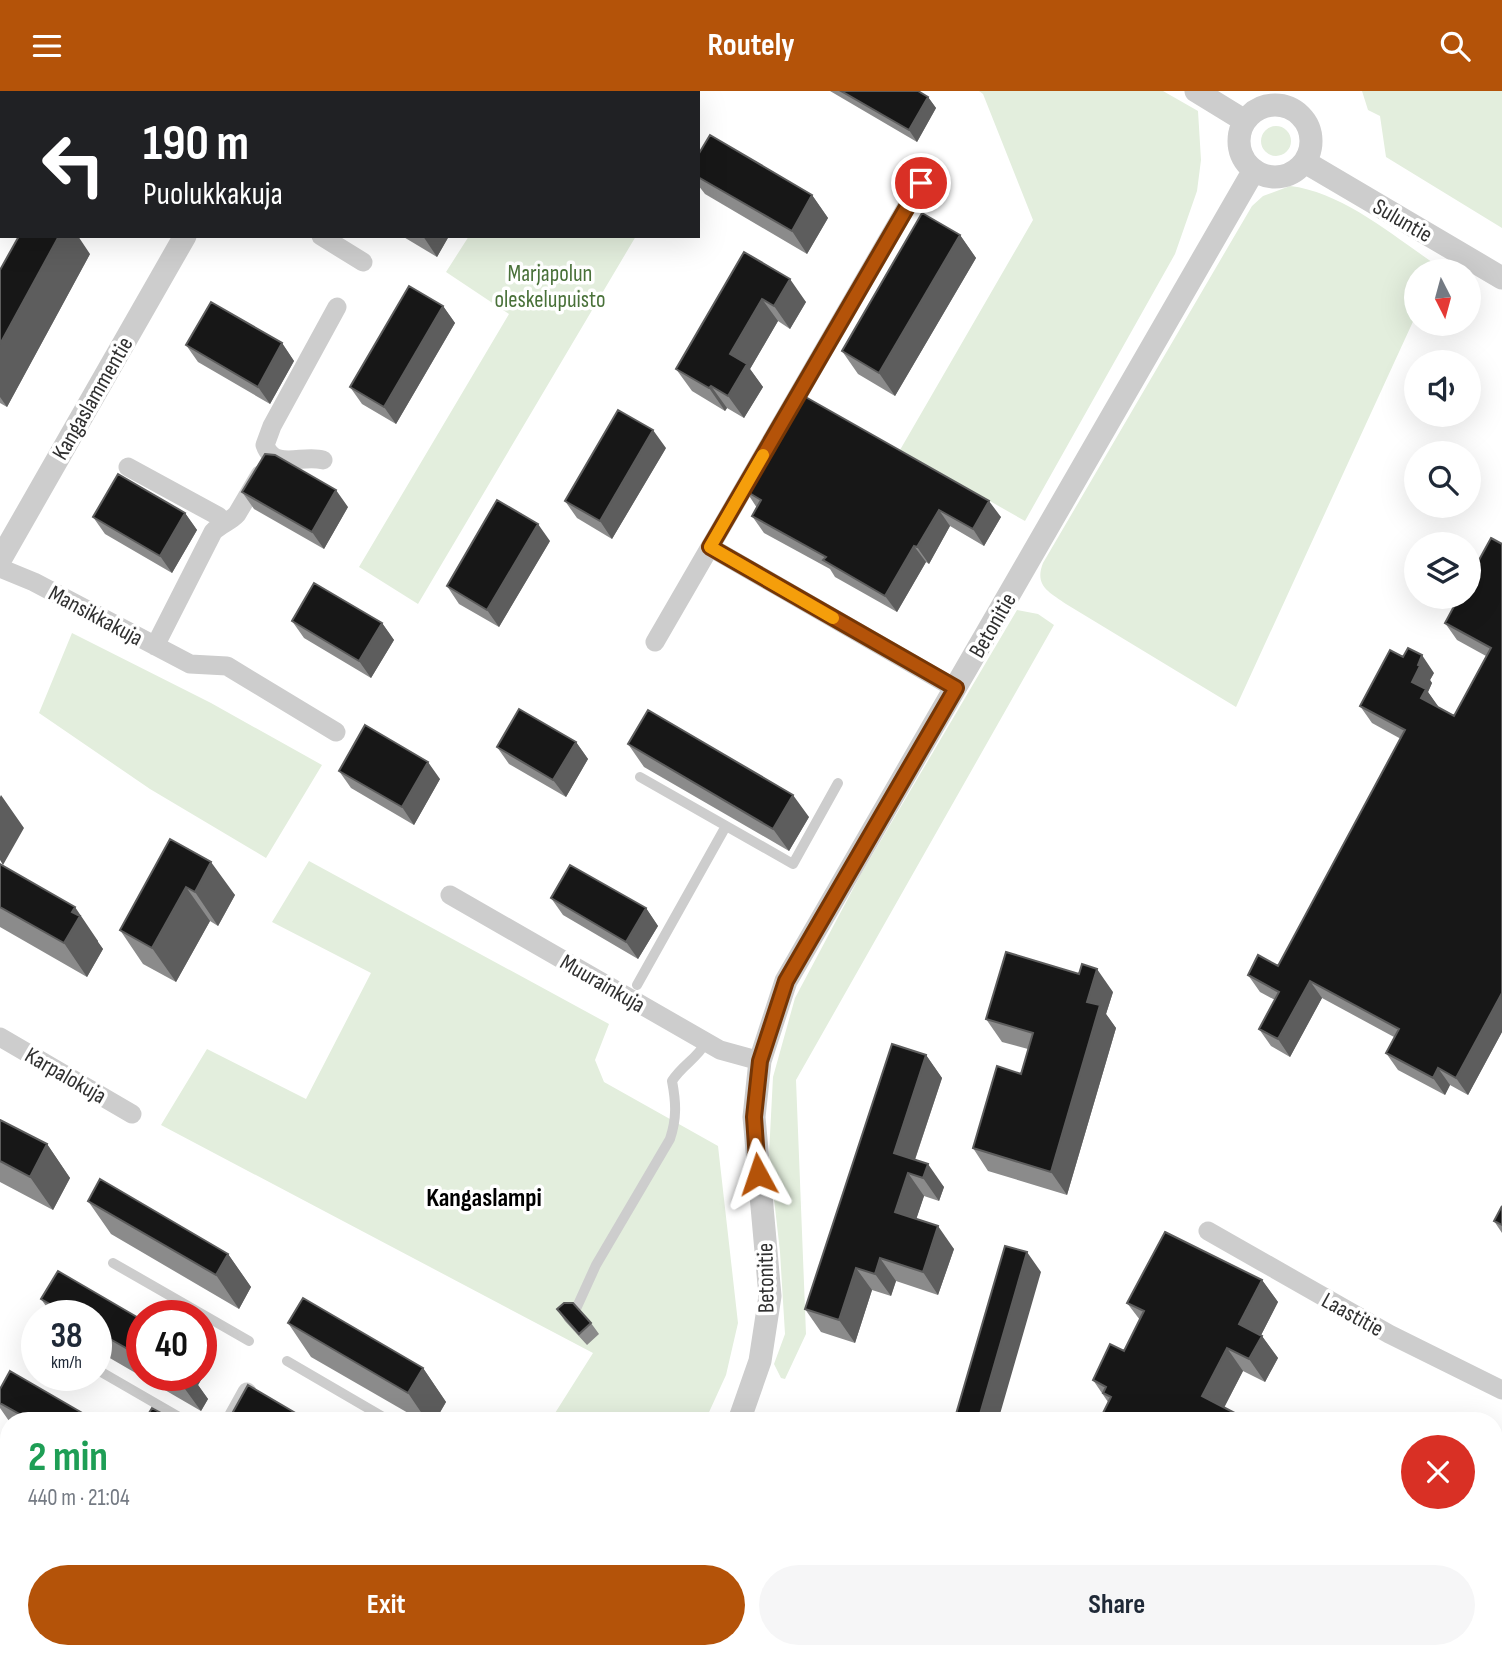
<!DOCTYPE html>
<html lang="en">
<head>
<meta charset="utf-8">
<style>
	body { margin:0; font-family:"Sofia Sans Condensed",sans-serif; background:#f6f6f7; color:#1f2937; height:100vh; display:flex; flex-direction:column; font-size:26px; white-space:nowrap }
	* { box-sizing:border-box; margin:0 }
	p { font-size:23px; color:#747a83 }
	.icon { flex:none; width:38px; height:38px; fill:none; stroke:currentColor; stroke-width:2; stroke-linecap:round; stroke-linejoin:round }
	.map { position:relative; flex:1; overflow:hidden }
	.sheet { position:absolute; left:0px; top:1321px; width:1503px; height:247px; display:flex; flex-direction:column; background:#fff; border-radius:28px 28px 0 0; box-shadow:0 7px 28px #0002 }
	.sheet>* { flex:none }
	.banner { position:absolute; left:0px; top:0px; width:700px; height:147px; box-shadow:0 7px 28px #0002; background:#202124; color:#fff; overflow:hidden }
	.needle { width:46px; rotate:174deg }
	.controls { position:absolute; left:1404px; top:168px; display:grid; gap:14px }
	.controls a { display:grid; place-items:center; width:77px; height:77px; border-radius:50%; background:#fff; box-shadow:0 7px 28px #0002; font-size:35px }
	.speed { position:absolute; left:21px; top:1209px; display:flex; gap:14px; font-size:35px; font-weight:700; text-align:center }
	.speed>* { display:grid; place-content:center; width:91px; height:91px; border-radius:50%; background:#fff; box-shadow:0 7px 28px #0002; line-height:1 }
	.speed small { font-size:18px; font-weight:400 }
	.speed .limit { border:10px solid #d22; background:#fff; color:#111 }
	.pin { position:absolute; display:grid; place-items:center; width:60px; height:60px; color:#fff; margin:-30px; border:4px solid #fff; border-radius:50%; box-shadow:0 2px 7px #0007 }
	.me { position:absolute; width:77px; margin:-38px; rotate:355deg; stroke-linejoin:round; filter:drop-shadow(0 0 5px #0008) }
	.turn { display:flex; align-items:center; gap:24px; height:147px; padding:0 28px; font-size:32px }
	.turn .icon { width:91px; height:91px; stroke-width:2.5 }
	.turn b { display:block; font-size:49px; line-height:60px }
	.round { display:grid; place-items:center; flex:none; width:74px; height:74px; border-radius:37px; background:#f6f6f7 }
	.head { display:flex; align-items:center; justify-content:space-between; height:119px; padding:0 28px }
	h1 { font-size:42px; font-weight:700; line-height:52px; color:#1e9e55 }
	.button { display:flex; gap:14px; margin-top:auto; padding:14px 28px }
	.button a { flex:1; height:80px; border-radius:42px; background:#b45309; color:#fff; font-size:28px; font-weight:700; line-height:80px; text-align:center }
	.button a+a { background:#f6f6f7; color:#1f2937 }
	header { display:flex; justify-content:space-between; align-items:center; height:91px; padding:0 28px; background:#b45309; color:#fff; font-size:32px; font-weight:700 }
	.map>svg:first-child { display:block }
</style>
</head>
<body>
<header><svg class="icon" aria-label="menu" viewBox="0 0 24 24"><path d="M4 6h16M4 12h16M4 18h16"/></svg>Routely<svg class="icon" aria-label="search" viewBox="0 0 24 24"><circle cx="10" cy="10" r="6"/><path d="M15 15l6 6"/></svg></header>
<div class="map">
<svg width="1502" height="1567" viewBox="0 0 1502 1567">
	<rect width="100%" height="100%" fill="#fff"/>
	<path fill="#e3eedd" d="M979 0H1163L1198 20 1201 69 1197 100 1175 163 1025 430 900 359 1033 129 983 3Z
		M1362 0H1502V137L1386 66 1380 25 1368 19Z
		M1261 50a15 15 0 1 1 30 0a15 15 0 1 1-30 0Z
		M1290 95C1343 101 1394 146 1438 175L1436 180H1416V224L1236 616 1066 513C1049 501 1034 495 1043 472L1252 115 1263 105Z
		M469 145H636L418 513 359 476 509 223 446 181Z
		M1017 519 1038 523 1054 534 796 989 806 1243 785 1288 781 1287 774 1273 785 1243 780 1161 769 1063 773 986 795 907 861 783Z
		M72 542 211 612 322 674 266 767 150 698 39 622Z
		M309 770 609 933 595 969 604 991 718 1055 738 1232 726 1284 705 1330H550L593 1262 161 1034 207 958 306 1008 371 882 272 831Z
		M331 1559H600L596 1567H487C478 1561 469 1560 461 1567H344Z"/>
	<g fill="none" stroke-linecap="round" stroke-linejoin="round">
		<path stroke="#cdcdcd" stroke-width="10" d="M640 686 793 773 838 692
			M637 894 726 735
			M113 1172 249 1250
			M576 1218 596 1174 670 1048C677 1027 676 1011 672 990 683 973 697 968 706 951
			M287 1270 390 1330
			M96 1278 186 1330"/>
		<path stroke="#cdcdcd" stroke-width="19" d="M921 91 710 456 956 598
			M321 145 363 171
			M323 369C303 363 274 380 265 354L272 335 337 216
			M128 376 218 425 225 432
			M0 477 34 491 190 573 227 575 336 641
			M655 551 710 456
			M155 555 213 441C220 433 230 431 237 423L260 384
			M450 804 720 959 760 970
			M0 946 132 1023
			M1208 1140 1389 1243 1502 1299
			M231 1330 247 1301
			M10 1567 14 1559"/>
		<path stroke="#cdcdcd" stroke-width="23" d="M1196 0 1245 30
			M269 2 270 0
			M1239 50a36 36 0 1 1 72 0a36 36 0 1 1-72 0Z
			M1305 71 1502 187
			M0 469 185 145
			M739 1330 760 1270 770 1205 754 1026 760 970 786 890 1254 79
			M0 1505 9 1510
			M93 1559 107 1567
			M631 1567 635 1559"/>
		<path stroke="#bababa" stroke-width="26" d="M1494 1547 1502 1533"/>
	</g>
	<path fill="#8b8b8b" d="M0 0 2 2V77L0 76Z
		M597 0H654L652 2H600Z
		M830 0H918L928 6 936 17 917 51Z
		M698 64 812 104 828 127 807 163 705 103 698 94Z
		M960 144 976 167 895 305 858 283 842 260Z
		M402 145H449L437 166Z
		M744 161 806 211 790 238 778 230 750 278 763 296 744 327 727 317 725 320 692 300 676 278Z
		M90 163 7 316 0 312V179Z
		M443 215 455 232 396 333 362 313 350 296Z
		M282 252 294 270 270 313 198 271 186 254Z
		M802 304 1001 426 984 455 950 435 929 473 926 471 897 521 835 486 830 478 764 442 752 425 757 417 746 400Z
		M666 357 612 448 577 427 565 410Z
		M242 401 348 416 324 458 254 418Z
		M185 422 197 439 172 482 105 443 93 426Z
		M550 450 499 536 459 513 447 495Z
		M1502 453V941L1468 1004 1450 994 1445 1004 1398 979 1386 962 1394 946 1322 907 1290 966 1271 955 1259 938 1275 909 1260 901 1248 884 1278 875 1401 648 1372 632 1360 615 1434 582 1430 589 1432 592 1428 601 1438 616 1454 625 1486 565 1457 549 1445 532Z
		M292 530 382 532 394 549 371 587 304 547Z
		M576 651 588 668 566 706 509 673 497 656Z
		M628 653 809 726 789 760 644 676Z
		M339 680 440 688 414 734 351 697Z
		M170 748 235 804 218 835 210 830 176 891 143 873 120 839Z
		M0 773 98 850V851L103 858 87 886 0 836Z
		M551 807 646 817 658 835 638 868 563 824Z
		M1113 901 1106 923 1116 937 1067 1104 988 1080 973 1057 1021 983 1028 958 1002 951 986 928Z
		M926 964 942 987 915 1069 944 1096 939 1110 924 1105 916 1128 954 1158 938 1204 896 1190 891 1205 872 1199 855 1252 821 1241 805 1218Z
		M0 1029 47 1053 70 1087 53 1119 0 1091Z
		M88 1110 228 1163 251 1196 239 1218 111 1143Z
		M1502 1115V1142L1494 1130Z
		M1262 1189 1278 1211 1261 1244 1278 1267 1265 1291 1243 1280 1224 1317 1108 1311 1093 1289 1124 1260 1140 1229 1127 1212Z
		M41 1208 142 1229V1284H201V1281L204 1284 198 1294 208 1308 201 1320 96 1259V1225H53Z
		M557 1218 591 1232 599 1243 587 1254 565 1230Z
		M288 1232 423 1277 446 1311 435 1330H422L311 1266Z
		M0 1298 96 1330H9L0 1317Z
		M233 1321 309 1330H239Z
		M0 1397 9 1402V1454L0 1449Z
		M188 1559H283L289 1567H201Z"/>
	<path fill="#5d5d5d" d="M159 0H188L187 2H158Z
		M491 0H524L525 2H490Z
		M622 0H654L652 2H623Z
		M928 6 936 17 917 51 909 39Z
		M812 104 828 127 807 163 792 140Z
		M960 144 976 167 895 305 879 282Z
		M59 145H78L90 163 7 316 0 306V253Z
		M423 145H449L437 166Z
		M790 188 806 211 790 238 774 215Z
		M762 208 778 230 750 278 763 296 744 327 728 305 730 263Z
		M443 215 455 232 396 333 384 316Z
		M282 252 294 270 270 313 258 296Z
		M711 295 727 317 725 320 709 297Z
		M653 339 666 357 612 448 600 430Z
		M336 399 348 416 324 458 312 441Z
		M989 410 1001 426 984 455 973 438Z
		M939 419 950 435 929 473 917 456Z
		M185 422 197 439 172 482 160 465Z
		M538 433 550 450 499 536 487 519Z
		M914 455 926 471 897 521 885 505Z
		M382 532 394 549 371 587 359 570Z
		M1422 564 1434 582 1430 589 1432 592 1428 601 1438 615 1433 625 1421 607 1412 591 1418 574Z
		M576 651 588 668 566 706 553 689Z
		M428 671 440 688 414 734 402 716Z
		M1 704 24 737 3 774 0 769V706Z
		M793 704 809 726 789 760 773 738Z
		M211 771 235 804 218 835 195 801Z
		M186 796 210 830 176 891 152 857Z
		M75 816 98 850V851L103 858 87 886 64 852 72 821Z
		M646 817 658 835 638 868 626 851Z
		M1097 878 1113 901 1106 923 1116 937 1067 1104 1051 1081 1087 911Z
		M1310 890 1322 907 1290 966 1278 948Z
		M1502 902V941L1468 1004 1456 987Z
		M926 964 942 987 910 1083 908 1082 924 1105 911 1144 895 1121 894 1062Z
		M1438 977 1450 994 1445 1004 1433 987Z
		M47 1053 70 1087 53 1119 30 1086Z
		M928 1073 944 1096 939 1110 923 1087Z
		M938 1135 954 1158 938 1204 923 1181Z
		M1027 1161 1041 1181 998 1330H978Z
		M228 1163 251 1196 239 1218 216 1184Z
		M880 1167 896 1190 891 1205 875 1183Z
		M856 1177 872 1199 855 1252 839 1229Z
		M1262 1189 1278 1211 1255 1256 1239 1233Z
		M1262 1245 1278 1267 1265 1291 1249 1268Z
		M1227 1257 1243 1280 1218 1328 1202 1305Z
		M423 1277 446 1311 435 1330H427L408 1302Z
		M201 1281 204 1284 198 1294 208 1308 201 1320 177 1287 179 1284H201Z
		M1121 1559H1147L1143 1567H1117Z
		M284 1560 289 1567H280Z"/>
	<path fill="#171717" stroke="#5d5d5d" stroke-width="2" d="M0 0H27L30 2H2V49L0 48Z
		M131 0H159L158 2H134Z
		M442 0H491L490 2H441Z
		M841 0H918L928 6 909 39Z
		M710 44 812 104 792 140 698 86V64Z
		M922 122 960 144 879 282 842 260Z
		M19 145H59L0 253V179Z
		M744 161 790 188 774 215 762 208 730 263 747 273 728 305 711 295 709 297 676 278Z
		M409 195 443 215 384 316 350 296Z
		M211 211 282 252 258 296 186 254Z
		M802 304 989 410 973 438 939 419 917 456 914 455 885 505 823 469 826 466 752 425 761 409 746 400Z
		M618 319 653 339 600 430 565 410Z
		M265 363 275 364 336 399 312 441 242 401Z
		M118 383 185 422 160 465 93 426Z
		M497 409 538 433 487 519 447 495Z
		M1491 447 1502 453V902L1456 987 1438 977 1433 987 1386 962 1399 938 1310 890 1278 948 1259 938 1279 901 1248 884 1258 864 1278 875 1405 639 1360 615 1390 559 1403 566 1408 557 1422 564 1418 574 1420 575 1412 591 1426 598 1421 607 1454 625 1491 557 1445 532 1459 506H1468V489Z
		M314 492 382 532 359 570 292 530Z
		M519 618 576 651 553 689 497 656Z
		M648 619 793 704 773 738 628 653Z
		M365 634 428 671 402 716 339 680Z
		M170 748 211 771 195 801 186 796 152 857 120 839Z
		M0 773 75 816 72 821 80 825 64 852 0 816Z
		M570 774 646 817 626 851 551 807Z
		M1006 861 1079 883 1082 873 1097 878 1087 911 1100 914 1051 1081 973 1057 997 975 1021 983 1033 942 986 928Z
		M892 953 926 964 894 1062 928 1073 923 1087 908 1082 895 1121 938 1135 923 1181 880 1167 875 1183 856 1177 839 1229 805 1218Z
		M0 1029 47 1053 30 1086 0 1070Z
		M100 1088 228 1163 216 1184 88 1110Z
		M1502 1115V1134L1494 1130Z
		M1165 1141 1262 1189 1239 1233 1262 1245 1249 1268 1227 1257 1202 1305 1250 1330H1099L1111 1306 1103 1302 1106 1296 1093 1289 1110 1253 1124 1260 1144 1220 1127 1212Z
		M1005 1155 1027 1161 978 1330H954Z
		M58 1180 142 1229V1266L96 1240V1225H71L41 1208Z
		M303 1207 423 1277 408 1302 288 1232Z
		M564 1212H573L591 1232 579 1243 557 1218Z
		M10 1280 96 1330H32L0 1312V1298Z
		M248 1294 309 1330H248L233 1321Z
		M152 1317 168 1326 166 1330H144Z
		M0 1397 9 1402V1439L0 1434Z
		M222 1559H283L284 1560 280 1567H235Z
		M1041 1559H1121L1117 1567 1104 1562 1102 1567H1038Z"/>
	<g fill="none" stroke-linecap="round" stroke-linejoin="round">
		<defs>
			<path id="route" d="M758 1083 754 1026 760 970 786 890 956 597 710 456 921 92"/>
		</defs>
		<use href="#route" stroke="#753606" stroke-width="18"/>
		<use href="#route" stroke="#b45309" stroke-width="12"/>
		<path stroke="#f59e0b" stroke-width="12" d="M763 364 710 456 833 527"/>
	</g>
	<g text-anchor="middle" stroke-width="7" stroke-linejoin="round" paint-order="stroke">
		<g font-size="23" fill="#303030" stroke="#fff">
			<text transform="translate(1403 129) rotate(30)" y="8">Suluntie</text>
			<text transform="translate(92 307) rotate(-60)" y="8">Kangaslammentie</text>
			<text transform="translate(96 524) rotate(28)" y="8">Mansikkakuja</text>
			<text transform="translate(992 534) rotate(-60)" y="8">Betonitie</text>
			<text transform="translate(603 892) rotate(30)" y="8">Muurainkuja</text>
			<text transform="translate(66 984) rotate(30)" y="8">Karpalokuja</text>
			<text transform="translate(765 1187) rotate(-91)" y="8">Betonitie</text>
			<text transform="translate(1353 1223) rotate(29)" y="8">Laastitie</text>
		</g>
		<g font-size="23" fill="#497139" stroke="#fff">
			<text x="550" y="190">Marjapolun<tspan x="550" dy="26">oleskelupuisto</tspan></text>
		</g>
		<g font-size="26" font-weight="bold" fill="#000" stroke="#fff">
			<text x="484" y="1115">Kangaslampi</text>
		</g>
	</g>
</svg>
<div class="controls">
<a><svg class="needle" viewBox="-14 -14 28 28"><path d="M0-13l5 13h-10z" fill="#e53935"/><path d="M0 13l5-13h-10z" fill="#747a83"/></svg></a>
<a><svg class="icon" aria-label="sound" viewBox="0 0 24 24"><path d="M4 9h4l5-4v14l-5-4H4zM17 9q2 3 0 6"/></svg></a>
<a><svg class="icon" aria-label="search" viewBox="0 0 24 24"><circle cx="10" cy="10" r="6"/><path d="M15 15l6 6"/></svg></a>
<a><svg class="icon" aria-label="layers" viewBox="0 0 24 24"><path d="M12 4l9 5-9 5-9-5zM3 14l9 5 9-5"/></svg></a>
</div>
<div class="speed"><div>38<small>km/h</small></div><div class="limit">40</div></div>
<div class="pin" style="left:921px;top:92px;background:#d93025"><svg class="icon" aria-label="arrive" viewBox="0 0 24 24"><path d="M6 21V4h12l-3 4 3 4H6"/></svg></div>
<svg class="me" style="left:758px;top:1083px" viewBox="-20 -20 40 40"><path d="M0-17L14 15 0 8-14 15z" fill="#b45309" stroke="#fff" stroke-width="4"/></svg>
<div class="banner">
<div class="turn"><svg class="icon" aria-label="left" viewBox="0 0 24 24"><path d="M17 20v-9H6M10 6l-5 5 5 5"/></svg><div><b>190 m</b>Puolukkakuja</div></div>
</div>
<section class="sheet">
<div class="head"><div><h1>2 min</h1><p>440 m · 21:04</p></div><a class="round" style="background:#d93025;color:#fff"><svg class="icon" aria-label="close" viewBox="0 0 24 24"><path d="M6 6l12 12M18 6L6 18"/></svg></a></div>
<div class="button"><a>Exit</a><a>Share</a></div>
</section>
</div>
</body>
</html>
